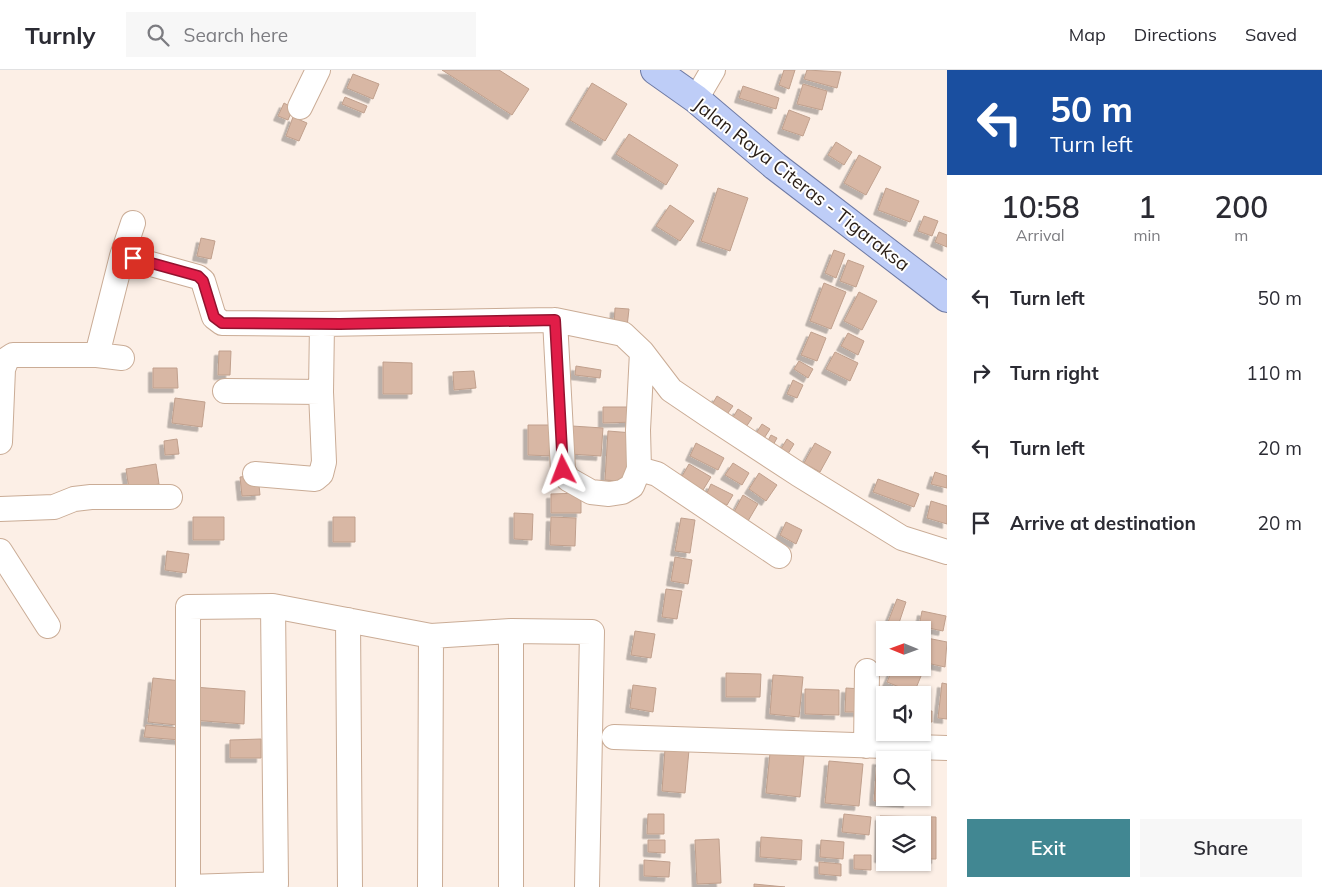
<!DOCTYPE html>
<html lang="en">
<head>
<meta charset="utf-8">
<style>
	body { margin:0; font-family:Mulish,sans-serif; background:#f7f7f7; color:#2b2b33; height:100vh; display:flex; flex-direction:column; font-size:19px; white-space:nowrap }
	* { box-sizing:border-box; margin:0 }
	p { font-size:16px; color:#7c7c81 }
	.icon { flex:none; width:28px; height:28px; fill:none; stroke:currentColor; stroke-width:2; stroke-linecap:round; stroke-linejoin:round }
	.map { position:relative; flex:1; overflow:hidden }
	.sheet { display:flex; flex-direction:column; background:#fff; width:375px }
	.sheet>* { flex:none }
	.guide { background:#1a4fa0; color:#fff; overflow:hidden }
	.needle { width:32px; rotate:271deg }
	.tools { position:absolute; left:876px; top:551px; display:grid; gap:10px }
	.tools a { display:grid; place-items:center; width:55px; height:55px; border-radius:0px; background:#fff; box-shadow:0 1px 4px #0004; font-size:25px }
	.pin { position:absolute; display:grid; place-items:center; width:42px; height:42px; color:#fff; margin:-21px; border-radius:10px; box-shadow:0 2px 8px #0006 }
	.me { position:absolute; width:55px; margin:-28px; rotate:357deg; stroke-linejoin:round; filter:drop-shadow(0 0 4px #0008) }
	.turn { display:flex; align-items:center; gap:18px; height:105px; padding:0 20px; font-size:22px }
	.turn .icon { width:65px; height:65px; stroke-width:2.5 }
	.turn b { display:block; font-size:35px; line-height:42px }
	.eta { display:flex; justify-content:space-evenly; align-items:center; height:85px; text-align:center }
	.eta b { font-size:30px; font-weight:600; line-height:35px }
	.button { display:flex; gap:10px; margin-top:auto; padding:10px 20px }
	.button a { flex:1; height:58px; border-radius:0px; background:#418792; color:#fff; font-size:20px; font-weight:600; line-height:58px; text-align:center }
	.button a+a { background:#f7f7f7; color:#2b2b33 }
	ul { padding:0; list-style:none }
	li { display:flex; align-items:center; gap:15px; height:75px; padding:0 20px }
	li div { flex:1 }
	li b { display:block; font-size:19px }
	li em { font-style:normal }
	header { display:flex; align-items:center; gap:30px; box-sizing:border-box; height:70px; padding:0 25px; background:#fff; border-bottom:1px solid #e1e1e2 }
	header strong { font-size:24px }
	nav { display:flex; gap:28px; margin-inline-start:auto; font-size:18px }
	.search { width:350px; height:45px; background:#f7f7f7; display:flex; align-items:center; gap:12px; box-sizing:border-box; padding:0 18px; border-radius:0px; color:#7c7c81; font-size:19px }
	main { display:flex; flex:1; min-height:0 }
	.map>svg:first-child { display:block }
</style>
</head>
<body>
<header>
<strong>Turnly</strong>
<div class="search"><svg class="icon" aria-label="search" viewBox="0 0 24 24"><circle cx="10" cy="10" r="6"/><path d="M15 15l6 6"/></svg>Search here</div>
<nav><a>Map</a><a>Directions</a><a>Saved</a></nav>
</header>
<main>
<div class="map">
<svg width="947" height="817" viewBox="0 0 947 817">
	<defs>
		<filter id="shadow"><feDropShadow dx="-4.5" dy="4.5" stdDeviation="0" flood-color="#0004"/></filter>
	</defs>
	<rect width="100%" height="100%" fill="#fcefe6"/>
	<path fill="#d8b7a4" stroke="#c0a08d" filter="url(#shadow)" d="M442 0H499L529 19 512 45Z
		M784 0H795L789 19 779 15Z
		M807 0 841 2 837 18 804 9Z
		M353 4 379 14 373 29 347 18Z
		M592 13 627 34 605 71 570 50Z
		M803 14 827 21 822 40 797 34Z
		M743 16 779 28 776 39 739 28Z
		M345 27 367 36 364 43 342 34Z
		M284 33 293 38 288 50 278 46Z
		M789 40 810 48 803 66 782 59Z
		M293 47 307 53 299 71 286 66Z
		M629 64 678 95 666 115 616 84Z
		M836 72 852 82 844 95 828 85Z
		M859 85 881 97 866 125 844 113Z
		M718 118 748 128 730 181 701 171Z
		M886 118 919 131 910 152 878 140Z
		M670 135 694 151 680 171 656 156Z
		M924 146 938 151 932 166 918 161Z
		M939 162 947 165V177L935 172Z
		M201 168 215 171 211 189 197 186Z
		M834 180 845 184 836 208 825 203Z
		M848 190 864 196 856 217 840 211Z
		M824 213 846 222 831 259 810 251Z
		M859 222 877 231 862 260 844 251Z
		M615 238 629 239 627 257 614 256Z
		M811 262 826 268 817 291 801 285Z
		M848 263 864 271 858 285 841 276Z
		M219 281H231L230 305H218Z
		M835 282 858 293 850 311 826 299Z
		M799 291 813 299 808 308 794 299Z
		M383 292 412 293V324H383Z
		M576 296 601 300 600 308 575 305Z
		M153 298H177L178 318H153Z
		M474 301 476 318 454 320 453 302Z
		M793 310 803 315 797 328 787 324Z
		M717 326 733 336 725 347 710 338Z
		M175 328 205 332 202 357 172 353Z
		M603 337H635V352L603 353Z
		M738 339 752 348 744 360 730 352Z
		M762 354 770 359 761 373 753 368Z
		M528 355H554L553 386 528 385Z
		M572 356 603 358 601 386 570 384Z
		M608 361 633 363 630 412 605 410Z
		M771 365 777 368 771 379 765 376Z
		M177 369 179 384 165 385 164 371Z
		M787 369 794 374 786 387 779 382Z
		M696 373 724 388 718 400 690 386Z
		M815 373 831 382 820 402 804 393Z
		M733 393 749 403 742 415 725 405Z
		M156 394 159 414 129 419 126 399Z
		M689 394 711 407 703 420 681 408Z
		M935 402 947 406V418L931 414Z
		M759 403 777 415 766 431 749 419Z
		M258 405 260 425 242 426 240 407Z
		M878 409 919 424 914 437 873 422Z
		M711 414 733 425 727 435 706 425Z
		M581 423V443H551V424Z
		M743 425 758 434 748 451 734 442Z
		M931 431 947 436V454L927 448Z
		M514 443 533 444 532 470 514 469Z
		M193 447H224V470H193Z
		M333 447H355V472H333Z
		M551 447 576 448 575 476 550 475Z
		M681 448 695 450 690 483 675 481Z
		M786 452 802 460 796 474 780 465Z
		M167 481 189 484 186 503 165 500Z
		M675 487 692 490 688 514 671 511Z
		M666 519 682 521 677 549 662 547Z
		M897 529 906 532 898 556 888 552Z
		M922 541 946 546 943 561 919 556Z
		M635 561 655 564 651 588 631 585Z
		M922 567 947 572 945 597 922 592Z
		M893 598H900L921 606 914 623 887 612Z
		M726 603 761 604 760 627H726Z
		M773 605 803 607 799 647 770 644Z
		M153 608 182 611 177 655 148 652Z
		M942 613 947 614V649L938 648Z
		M633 615 656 618 653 642 630 638Z
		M194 617 245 621 244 654 192 650Z
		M846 618 862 619 861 642H845Z
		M805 619 839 620V645L805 644Z
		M922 641H932V652H922Z
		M146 655 181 658 180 670 144 667Z
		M261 669V688H230V670Z
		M665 679 689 680 685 723 662 721Z
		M770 683 804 686 800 727 766 723Z
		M877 690 885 691V728H908V733L874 731Z
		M829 691 863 694 859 736 825 733Z
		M648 744H664V764H647Z
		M844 744 871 747 869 765 842 762Z
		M880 746 936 747V789H922V755H885V788H879Z
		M761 767 802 770 801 790 760 787Z
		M719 769 721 813 697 814 695 770Z
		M648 770H665V783L648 782Z
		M821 770 844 772 843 789 820 787Z
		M854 785H871V800L854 799Z
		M644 790 670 792 669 807 644 806Z
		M819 792 841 794V806L819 804Z
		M754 814 785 817H754Z"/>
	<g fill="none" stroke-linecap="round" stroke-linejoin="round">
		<defs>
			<path id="street" d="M696 29 713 0
				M300 37 318 0
				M122 186 133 153
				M555 250 563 400 568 409 591 422 609 424 622 422 632 416 639 399 638 360 642 282
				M97 285 122 186 198 207 203 211 214 247 222 253 322 254 555 250 623 264 642 282 671 320 708 345 798 404 902 468 947 482
				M225 321 321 322
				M0 372 3 299 7 289 13 285H97L122 288
				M639 399 657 404 779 486
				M255 404 315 409 321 404 324 392 321 322 322 254
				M0 439 54 437 74 429 91 427H170
				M0 481 48 556
				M273 536 276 814 188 817V537L273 536 431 566 511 561 592 562 587 817
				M348 550 350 817
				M614 667 947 678
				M866 676 867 601
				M430 817 431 566
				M511 817V561"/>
			<path id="primary" d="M655 0 696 29 775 96 947 228"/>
		</defs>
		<use href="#street" stroke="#caac96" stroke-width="26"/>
		<use href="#primary" stroke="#6e7aa4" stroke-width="30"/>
		<use href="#street" stroke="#fff" stroke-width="24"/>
		<use href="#primary" stroke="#becdf7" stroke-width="28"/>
	</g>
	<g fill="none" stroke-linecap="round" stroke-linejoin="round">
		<defs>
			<path id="route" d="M133 188 198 206 203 211 214 247 222 253 340 254 555 250 563 400"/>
		</defs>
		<use href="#route" stroke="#92132f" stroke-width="12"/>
		<use href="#route" stroke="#e11d48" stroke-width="9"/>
	</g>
	<g text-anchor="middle" stroke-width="4" stroke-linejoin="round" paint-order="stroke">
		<g font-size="19" fill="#2a1e16" stroke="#fff">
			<text transform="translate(802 114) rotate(38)" y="7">Jalan Raya Citeras - Tigaraksa</text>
		</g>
	</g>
</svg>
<div class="tools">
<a><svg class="needle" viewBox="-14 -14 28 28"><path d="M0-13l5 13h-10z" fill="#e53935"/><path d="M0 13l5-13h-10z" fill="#7c7c81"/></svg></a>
<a><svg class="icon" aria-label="sound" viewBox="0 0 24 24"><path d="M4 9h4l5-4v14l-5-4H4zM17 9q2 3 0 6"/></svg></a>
<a><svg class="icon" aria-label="search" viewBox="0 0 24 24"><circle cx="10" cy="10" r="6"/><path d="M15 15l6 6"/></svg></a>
<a><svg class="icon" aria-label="layers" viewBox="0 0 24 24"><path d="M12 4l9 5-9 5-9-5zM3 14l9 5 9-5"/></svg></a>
</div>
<div class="pin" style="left:133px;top:188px;background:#d93025"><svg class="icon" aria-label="arrive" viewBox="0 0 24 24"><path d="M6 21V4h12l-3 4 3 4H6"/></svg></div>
<svg class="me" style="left:563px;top:400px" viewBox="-20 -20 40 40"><path d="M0-17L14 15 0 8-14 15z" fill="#e11d48" stroke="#fff" stroke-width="4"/></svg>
</div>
<section class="sheet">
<div class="guide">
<div class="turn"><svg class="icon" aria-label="left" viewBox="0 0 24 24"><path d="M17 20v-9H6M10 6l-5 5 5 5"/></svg><div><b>50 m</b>Turn left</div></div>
</div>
<div class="eta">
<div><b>10:58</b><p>Arrival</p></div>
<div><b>1</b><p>min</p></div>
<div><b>200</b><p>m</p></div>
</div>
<ul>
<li><svg class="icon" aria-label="left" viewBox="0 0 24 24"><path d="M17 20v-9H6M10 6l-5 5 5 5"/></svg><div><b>Turn left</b></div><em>50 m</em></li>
<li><svg class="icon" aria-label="right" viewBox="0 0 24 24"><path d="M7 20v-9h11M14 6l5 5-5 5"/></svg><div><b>Turn right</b></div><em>110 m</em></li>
<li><svg class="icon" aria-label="left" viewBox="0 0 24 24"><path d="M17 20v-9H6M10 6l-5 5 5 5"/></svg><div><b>Turn left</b></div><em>20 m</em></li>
<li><svg class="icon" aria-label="arrive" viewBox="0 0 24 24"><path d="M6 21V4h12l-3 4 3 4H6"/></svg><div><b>Arrive at destination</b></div><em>20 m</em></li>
</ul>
<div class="button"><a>Exit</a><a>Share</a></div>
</section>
</main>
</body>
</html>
